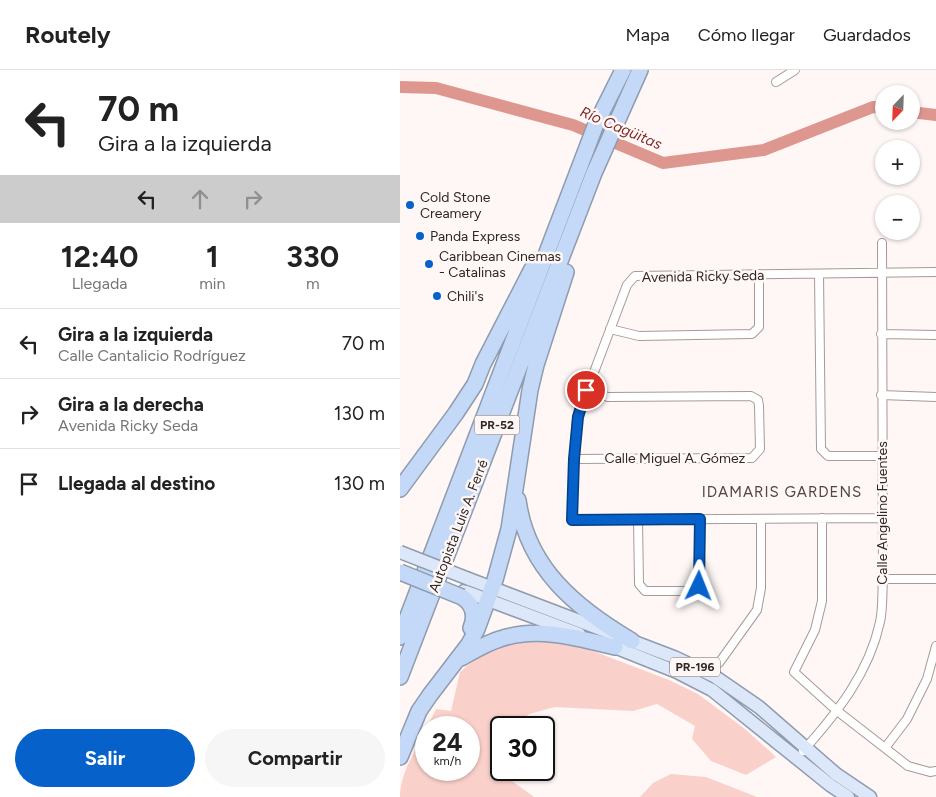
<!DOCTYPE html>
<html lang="es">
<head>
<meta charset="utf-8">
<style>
	body { margin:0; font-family:Figtree,sans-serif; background:#f6f6f6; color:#222; height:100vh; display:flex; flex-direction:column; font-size:19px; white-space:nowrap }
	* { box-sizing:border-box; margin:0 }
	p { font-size:16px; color:#767676 }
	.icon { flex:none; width:28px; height:28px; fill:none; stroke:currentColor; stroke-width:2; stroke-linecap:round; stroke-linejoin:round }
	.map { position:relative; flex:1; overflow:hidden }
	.details { display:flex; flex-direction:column; background:#fff; width:400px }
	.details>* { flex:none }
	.hud { background:#fff; color:#222; overflow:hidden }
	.needle { width:32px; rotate:203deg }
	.fabs { position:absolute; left:475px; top:15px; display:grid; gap:10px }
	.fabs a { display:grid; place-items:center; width:45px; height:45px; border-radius:50%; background:#fff; box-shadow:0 1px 4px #0004; font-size:25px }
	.speed { position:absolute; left:15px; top:646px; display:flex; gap:10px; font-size:25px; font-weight:700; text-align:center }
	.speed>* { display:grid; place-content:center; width:65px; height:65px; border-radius:50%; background:#fff; box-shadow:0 1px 4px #0004; line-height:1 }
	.speed small { font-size:12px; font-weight:400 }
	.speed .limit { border:2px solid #111; border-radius:8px; background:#fff; color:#111 }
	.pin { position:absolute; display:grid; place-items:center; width:42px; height:42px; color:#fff; margin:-21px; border:2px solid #fff; border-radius:50%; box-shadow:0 1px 5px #0007 }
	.me { position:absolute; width:55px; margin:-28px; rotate:2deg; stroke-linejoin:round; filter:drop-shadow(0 0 4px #0008) }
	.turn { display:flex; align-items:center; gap:18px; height:105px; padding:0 15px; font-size:22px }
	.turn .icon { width:65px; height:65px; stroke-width:2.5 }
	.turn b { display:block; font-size:35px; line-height:42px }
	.lanes { display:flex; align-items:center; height:48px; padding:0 15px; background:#0003; justify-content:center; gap:25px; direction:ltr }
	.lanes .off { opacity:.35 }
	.eta { display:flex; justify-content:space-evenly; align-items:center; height:85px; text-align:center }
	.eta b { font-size:30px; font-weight:700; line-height:35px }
	.primary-button { display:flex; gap:10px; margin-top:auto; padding:10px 15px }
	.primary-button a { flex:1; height:58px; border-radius:30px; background:#0661ca; color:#fff; font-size:20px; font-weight:700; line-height:58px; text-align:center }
	.primary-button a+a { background:#f6f6f6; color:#222 }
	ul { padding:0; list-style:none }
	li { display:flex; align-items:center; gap:15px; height:70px; padding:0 15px; border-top:1px solid #e0e0e0 }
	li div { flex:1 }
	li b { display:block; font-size:19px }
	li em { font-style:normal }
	header { display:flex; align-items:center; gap:30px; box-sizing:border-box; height:70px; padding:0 25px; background:#fff; border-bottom:1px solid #e0e0e0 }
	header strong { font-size:24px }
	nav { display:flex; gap:28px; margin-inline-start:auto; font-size:18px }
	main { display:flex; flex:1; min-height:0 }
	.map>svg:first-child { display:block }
</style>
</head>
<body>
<header>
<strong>Routely</strong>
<nav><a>Mapa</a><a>Cómo llegar</a><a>Guardados</a></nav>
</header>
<main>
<section class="details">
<div class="hud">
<div class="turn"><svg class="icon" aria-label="left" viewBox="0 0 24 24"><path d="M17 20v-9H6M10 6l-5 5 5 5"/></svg><div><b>70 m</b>Gira a la izquierda</div></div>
<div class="lanes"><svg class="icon" aria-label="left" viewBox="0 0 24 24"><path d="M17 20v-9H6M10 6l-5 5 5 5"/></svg><svg class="icon off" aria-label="ahead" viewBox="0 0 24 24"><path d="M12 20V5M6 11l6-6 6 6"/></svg><svg class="icon off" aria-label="right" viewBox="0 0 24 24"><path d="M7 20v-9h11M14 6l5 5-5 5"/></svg></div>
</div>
<div class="eta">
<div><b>12:40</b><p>Llegada</p></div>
<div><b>1</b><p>min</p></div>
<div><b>330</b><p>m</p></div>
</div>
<ul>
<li><svg class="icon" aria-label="left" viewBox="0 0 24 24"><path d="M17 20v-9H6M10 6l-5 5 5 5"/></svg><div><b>Gira a la izquierda</b><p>Calle Cantalicio Rodríguez</p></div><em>70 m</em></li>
<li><svg class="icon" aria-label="right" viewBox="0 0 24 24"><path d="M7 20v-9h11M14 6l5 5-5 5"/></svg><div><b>Gira a la derecha</b><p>Avenida Ricky Seda</p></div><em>130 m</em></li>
<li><svg class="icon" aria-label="arrive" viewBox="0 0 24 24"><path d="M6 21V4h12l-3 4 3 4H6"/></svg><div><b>Llegada al destino</b></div><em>130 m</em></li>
</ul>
<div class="primary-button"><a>Salir</a><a>Compartir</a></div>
</section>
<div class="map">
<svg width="536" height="727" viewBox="0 0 536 727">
	<rect width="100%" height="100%" fill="#fef7f6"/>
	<path fill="#fad0ca" d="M164 570 269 610 298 624 345 659 376 687 346 705 311 691 292 669 295 656 257 634 233 641 155 637 129 644 112 657 101 658V686L99 696 112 711 134 727H0C0 703 16 680 26 659V700H69V658L27 657 36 639 51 641 60 602 84 581 116 571Z
		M271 704 306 707 357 727H240L253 713Z"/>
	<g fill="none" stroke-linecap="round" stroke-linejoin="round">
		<path stroke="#dd978f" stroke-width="12" d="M0 17 36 18 173 55 263 93 364 80 473 37 484 38
			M511 42 536 45"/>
		<defs>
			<path id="minor" d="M376 12 395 0
				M419 204 421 379 428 386H482
				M210 259 239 266 352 264 359 257V204
				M481 264 536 265
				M481 325 536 327
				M174 389 352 388 360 379 359 336 358 330 351 326 208 327 187 320
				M422 448V531L415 560 394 602 436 640 508 696 530 702 536 701
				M482 448 172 450 174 389 177 347 227 215 235 206 536 202
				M238 449 239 514 245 521H291L299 516 300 449
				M483 509H536
				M319 593 357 540 361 518V449
				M485 678 507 649 527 609 536 576
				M403 681C437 643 469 603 480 552 483 539 482 523 483 509L482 173"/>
			<path id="primary" d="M69 509 274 587 314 606 359 637 436 704 470 727
				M64 521 179 564
				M207 574 277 602 312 620 430 715 448 727"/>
			<path id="motorway" d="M0 419 56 343 75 314 83 294 132 199
				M118 430C127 498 176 538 232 571
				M62 527C73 534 76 546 71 558
				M0 567 196 54 223 0
				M61 588C74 581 86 573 100 569 138 556 178 568 215 577
				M0 607 194 103 240 0
				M0 687 19 641 30 625 69 574 77 559 95 510 109 459 130 320 136 295 166 202"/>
		</defs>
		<use href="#minor" stroke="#a89997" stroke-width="10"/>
		<use href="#primary" stroke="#8f9bae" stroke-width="15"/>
		<use href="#motorway" stroke="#8f9bae" stroke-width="18"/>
		<use href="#minor" stroke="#fff" stroke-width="8"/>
		<use href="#primary" stroke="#dce8fa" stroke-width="12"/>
		<use href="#motorway" stroke="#c4d9f7" stroke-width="15"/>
		<defs>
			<path id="primary-bridge" d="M0 482 69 509"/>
			<path id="motorway-bridge" d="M0 502 62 527"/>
		</defs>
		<use href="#primary-bridge" stroke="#8f9bae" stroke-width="15" stroke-linecap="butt"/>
		<use href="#motorway-bridge" stroke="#8f9bae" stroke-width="18" stroke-linecap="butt"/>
		<use href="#primary-bridge" stroke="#dce8fa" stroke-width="12"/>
		<use href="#motorway-bridge" stroke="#c4d9f7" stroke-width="15"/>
	</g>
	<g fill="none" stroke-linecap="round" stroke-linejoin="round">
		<defs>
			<path id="route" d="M186 320 178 347 174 389 172 450 300 449 299 516"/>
		</defs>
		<use href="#route" stroke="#043f83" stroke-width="12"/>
		<use href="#route" stroke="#0661ca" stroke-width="9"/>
	</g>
	<g fill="#0661ca" stroke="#fef7f6" stroke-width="2">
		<circle cx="10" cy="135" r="5"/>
		<circle cx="20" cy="166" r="5"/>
		<circle cx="29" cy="194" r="5"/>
		<circle cx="37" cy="226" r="5"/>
	</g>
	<g text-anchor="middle" stroke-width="5" stroke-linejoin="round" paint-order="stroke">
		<g fill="#fef7f6" stroke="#6c6564" stroke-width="1">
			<rect x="74.5" y="345.5" width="45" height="19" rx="4"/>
			<rect x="270" y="587.5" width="50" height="19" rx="4"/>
		</g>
		<g font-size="12" font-weight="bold" fill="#2d2726">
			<text x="97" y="359">PR-52</text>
			<text x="295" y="601">PR-196</text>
		</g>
		<g font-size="14" fill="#2d2726" stroke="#fef7f6" text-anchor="start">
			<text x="20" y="132">Cold Stone<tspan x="20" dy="16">Creamery</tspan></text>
			<text x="30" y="171">Panda Express</text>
			<text x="39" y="191">Caribbean Cinemas<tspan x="39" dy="16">- Catalinas</tspan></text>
			<text x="47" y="231">Chili's</text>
		</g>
		<g font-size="14" fill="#2d2726" stroke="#fef7f6">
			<text transform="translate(303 206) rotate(-1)" y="5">Avenida Ricky Seda</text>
			<text x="275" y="393">Calle Miguel A. Gómez</text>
			<text transform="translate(482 443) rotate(-90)" y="5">Calle Angelino Fuentes</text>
			<text transform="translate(58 456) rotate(-69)" y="5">Autopista Luis A. Ferré</text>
		</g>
		<g font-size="15" font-style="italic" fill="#7e2c26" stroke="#fef7f6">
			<text transform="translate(221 58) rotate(23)" y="5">Río Cagüitas</text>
		</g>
		<g font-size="15" letter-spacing="1" fill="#524543" stroke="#fef7f6">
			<text x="382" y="427">IDAMARIS GARDENS</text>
		</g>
	</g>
</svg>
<div class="fabs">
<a><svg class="needle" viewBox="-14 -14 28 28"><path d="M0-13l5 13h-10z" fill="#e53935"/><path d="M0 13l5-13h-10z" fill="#767676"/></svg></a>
<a>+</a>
<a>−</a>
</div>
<div class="speed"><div>24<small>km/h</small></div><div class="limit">30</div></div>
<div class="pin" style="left:186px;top:320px;background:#d93025"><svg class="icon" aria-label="arrive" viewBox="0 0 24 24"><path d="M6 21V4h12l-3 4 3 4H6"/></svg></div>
<svg class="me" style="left:299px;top:516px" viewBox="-20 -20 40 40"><path d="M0-17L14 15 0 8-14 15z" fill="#0661ca" stroke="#fff" stroke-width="4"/></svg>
</div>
</main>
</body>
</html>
